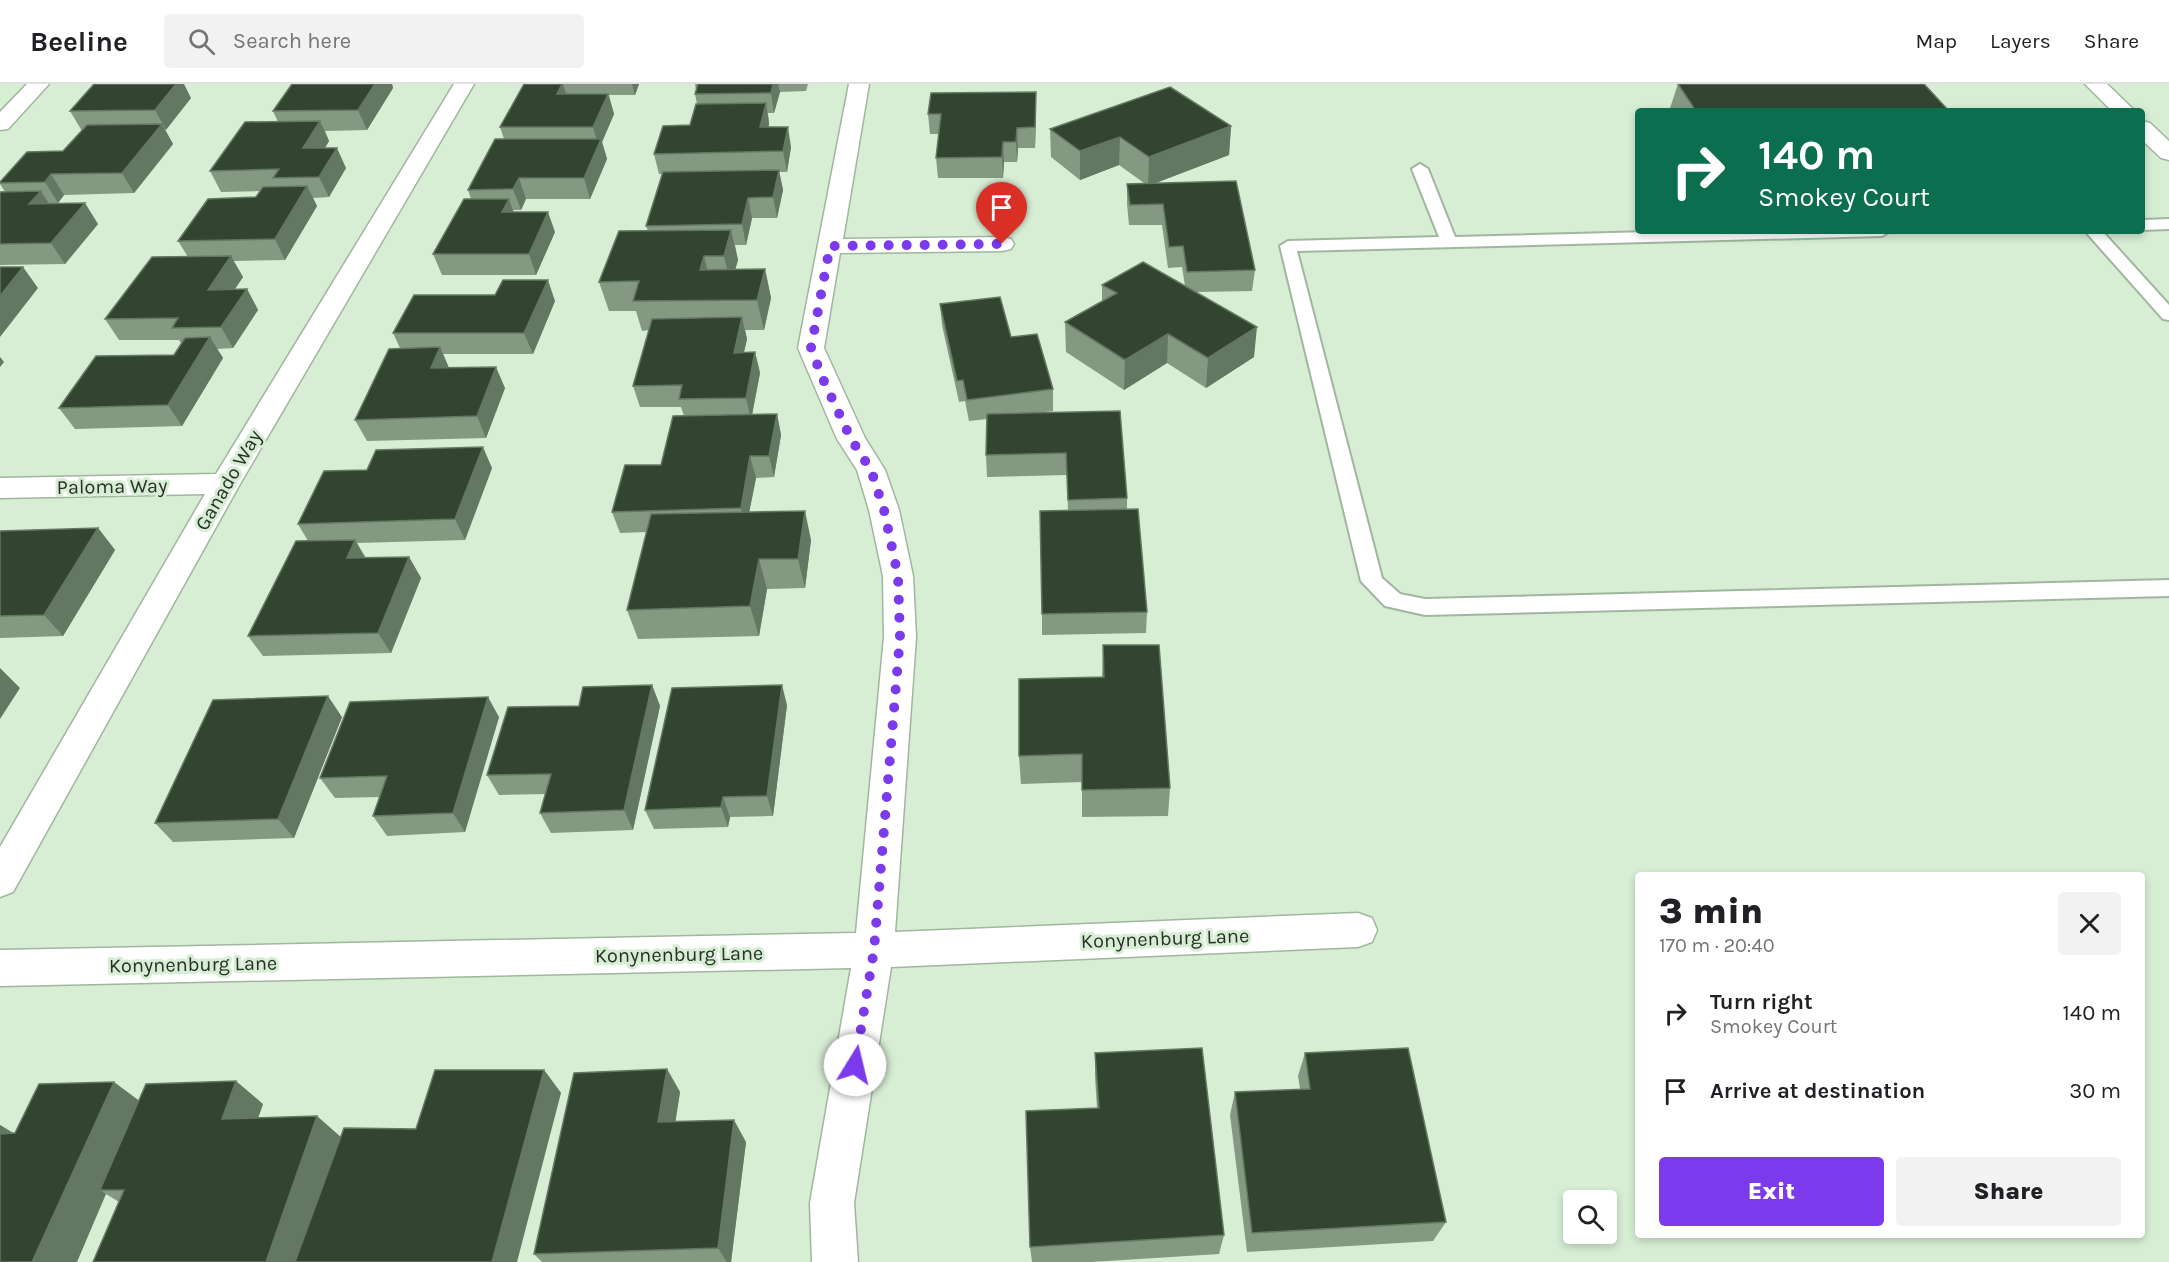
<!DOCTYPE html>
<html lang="en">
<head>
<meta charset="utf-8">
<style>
	body { margin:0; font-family:Karla,sans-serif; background:#f2f2f2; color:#202124; height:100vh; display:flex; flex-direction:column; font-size:22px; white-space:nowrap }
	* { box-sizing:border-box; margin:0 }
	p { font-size:20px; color:#757577 }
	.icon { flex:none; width:33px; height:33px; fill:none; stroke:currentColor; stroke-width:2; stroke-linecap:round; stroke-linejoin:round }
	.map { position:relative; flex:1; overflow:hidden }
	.details { position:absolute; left:1635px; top:788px; width:510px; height:366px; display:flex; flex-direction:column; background:#fff; border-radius:6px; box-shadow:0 3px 9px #0003 }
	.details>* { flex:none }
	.guide { position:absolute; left:1635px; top:24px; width:510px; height:126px; border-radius:6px; box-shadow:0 3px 9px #0003; background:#0b6e4f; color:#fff; overflow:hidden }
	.controls { position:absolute; left:1563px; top:1106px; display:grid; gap:12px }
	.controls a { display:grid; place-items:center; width:54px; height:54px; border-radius:6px; background:#fff; box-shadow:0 3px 9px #0003; font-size:30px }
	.pin { position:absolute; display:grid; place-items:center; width:51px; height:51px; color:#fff; margin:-62px -26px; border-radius:50% 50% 50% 0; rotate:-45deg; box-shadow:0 0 6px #0007 }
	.pin .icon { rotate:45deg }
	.me { position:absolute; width:66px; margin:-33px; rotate:9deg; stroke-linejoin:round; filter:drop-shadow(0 0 4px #0008) }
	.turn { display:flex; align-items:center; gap:21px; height:126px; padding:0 24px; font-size:27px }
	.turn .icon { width:78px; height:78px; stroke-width:2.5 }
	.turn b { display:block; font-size:42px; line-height:51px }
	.round { display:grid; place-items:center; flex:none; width:63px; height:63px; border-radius:6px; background:#f2f2f2 }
	.head { display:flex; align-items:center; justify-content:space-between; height:102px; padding:0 24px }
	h1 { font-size:36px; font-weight:800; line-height:45px }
	.action { display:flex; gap:12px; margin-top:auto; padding:12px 24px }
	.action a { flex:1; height:69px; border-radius:6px; background:#7c3aed; color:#fff; font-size:24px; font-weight:800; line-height:69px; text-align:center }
	.action a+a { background:#f2f2f2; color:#202124 }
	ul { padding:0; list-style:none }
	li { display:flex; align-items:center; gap:18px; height:78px; padding:0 24px }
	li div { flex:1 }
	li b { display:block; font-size:22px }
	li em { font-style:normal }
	header { display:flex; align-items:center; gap:36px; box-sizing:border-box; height:84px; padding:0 30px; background:#fff; border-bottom:2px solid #e0e0e0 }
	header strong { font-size:28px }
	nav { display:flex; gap:33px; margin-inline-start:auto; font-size:21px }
	.search { width:420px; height:54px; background:#f2f2f2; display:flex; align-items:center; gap:15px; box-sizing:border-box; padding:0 21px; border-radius:6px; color:#757577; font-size:22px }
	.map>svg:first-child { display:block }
</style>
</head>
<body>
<header>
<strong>Beeline</strong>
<div class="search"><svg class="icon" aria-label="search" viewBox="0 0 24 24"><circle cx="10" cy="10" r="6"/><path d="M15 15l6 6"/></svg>Search here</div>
<nav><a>Map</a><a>Layers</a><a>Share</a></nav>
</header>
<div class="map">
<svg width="2169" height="1178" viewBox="0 0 2169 1178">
	<rect width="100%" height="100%" fill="#d7edd4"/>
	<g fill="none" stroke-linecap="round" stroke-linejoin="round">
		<defs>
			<path id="service" d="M1420 80 1428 85 1455 153 1688 147H1890L1882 152 1297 167 1382 494 1400 510 1425 515 2169 496V512L1425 531 1385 522 1361 497 1280 162 1288 157 1439 153 1412 85Z
				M2169 135V145L2142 146V136Z
				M2085 147H2102L2169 221V236L2163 235Z"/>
			<path id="minor" d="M27 0H49L8 45 0 46V28Z
				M454 0H474L240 400 13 808 0 813V763L205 410 0 414V394L216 390Z
				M849 0H869L843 155 1002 153 1011 155 1014 160 1011 165 1002 167 840 169 824 264 865 354 885 386 899 426 913 492 916 553 895 848 1358 829 1372 834 1377 846 1372 858 1358 863 891 883 854 1119 858 1178H812L810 1119 851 884 0 902V866L856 849 884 553 883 492 869 426 857 386 837 355 798 264Z"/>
			<path id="secondary" d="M2085 0H2107L2135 27H2112Z
				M2142 37 2150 39 2169 57V76L2161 74 2142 56Z"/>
		</defs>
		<use href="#service" stroke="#a1b69e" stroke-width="4"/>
		<use href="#minor" stroke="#a1b69e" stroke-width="3"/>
		<use href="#secondary" stroke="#a1b69e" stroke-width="3"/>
		<use href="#service" fill="#fff" fill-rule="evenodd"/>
		<use href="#minor" fill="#fff" fill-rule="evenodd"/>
		<use href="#secondary" fill="#fff" fill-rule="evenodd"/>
	</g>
	<path fill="#859982" d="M292 0H392L393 4 367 46 325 47 329 57 325 64 346 84 329 113 313 114 317 122 285 176 233 177 243 193 235 205H247L258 226 233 264 217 265 223 274 182 342 75 345 59 324 174 271 181 259 179 256H119L105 235 188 173 178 157 256 113 261 107 221 108 210 87 278 38 273 27Z
		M524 0H639L635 11H609L614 30 602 58 607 75 590 115H526L521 126H513L514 128 555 148 536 191H442L433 170 471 115 468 106 504 55 500 43Z
		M695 0H808L806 7 780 8 774 29H768L769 39V43L791 63 787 88H779L783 106 777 134H752L746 161H735L738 176 735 185H765L771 214 764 246H745L747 255 744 268H755L760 289 752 331 777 330 781 351 774 393 756 394 749 428 811 456 805 504 767 505 759 552 638 555 627 526 647 448 620 449 612 428 661 381 684 332 681 323H640L633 302 649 246 642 247 636 227H609L599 198 648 147 646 142 662 90H659L654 70 690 41 697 20 695 10 696 6Z
		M1678 0 1949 27H1669Z
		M191 14 165 46 173 60 134 109 64 111 58 119H48L98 140 65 180 0 181V108H5L0 100V98L63 67 82 47 70 27Z
		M1036 28 1035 64H1018L1017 78H1004L1003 94H938L936 74 939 50H930L928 30Z
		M1231 42 1229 71 1155 99 1255 186 1252 207 1196 208 1254 273 1206 304 1167 279 1124 306 1066 268 1065 238 1102 217V201L1185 202 1182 183 1168 184 1162 141H1129L1127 120V100L1144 99 1119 81 1080 96 1051 73 1050 45Z
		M555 217 533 270H443L449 284 505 304 486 354 367 357 355 336 400 264 393 249Z
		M940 220 1011 253 1053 305V327L1036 329 1127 414V426L1147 528 1146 549 1042 551V530L1068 427 1067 391 987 393 986 371 987 335 969 337 965 317 959 318 942 241Z
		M492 384 465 456 357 459 366 474 409 473 421 494 391 569 263 572 248 552 308 457 298 440Z
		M98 444 115 466 63 552 0 554V447Z
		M1103 561 1170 704 1168 732 1082 733V698L1021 700 1019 672 1102 593Z
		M652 601 660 622 633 746 551 749 540 729 546 710 499 711 487 691 579 622Z
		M787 621 773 732 730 733 728 743 654 745 645 726Z
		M342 633 294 754 173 758 155 739Z
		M499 633 465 748 387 752 373 732 380 713 335 714 320 694Z
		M1095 969 1224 1151 1219 1170 1091 1178H1032L1030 1163 1097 1024 1095 993Z
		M1305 969 1446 1138 1433 1157 1247 1168 1230 1031 1235 1008 1300 1005 1298 992Z
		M667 985 680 1008 675 1038 746 1058 731 1178H542L534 1170Z
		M544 986 561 1009 119 1118 106 1110 0 1178V1041L13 1049 139 1017 263 1020 258 1034 340 1053 416 1045Z"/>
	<path fill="#647762" d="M176 0H184L191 14 166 46 155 26Z
		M375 0H392L393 4 367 46 358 26Z
		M562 0H563L569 19 557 10Z
		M632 0H639L635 11Z
		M773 0H778L780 8 774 29 771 9Z
		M1036 8V28L1035 64V43Z
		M608 10 614 30 602 58 607 75 590 115 584 94 598 61 593 43Z
		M766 19 769 39 764 63 760 43Z
		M320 37 329 57 312 85 303 64Z
		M162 40 173 60 134 109 122 89Z
		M1231 42 1229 71 1148 102 1149 73Z
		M788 43 791 63 787 88 783 67Z
		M1017 44 1018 64 1017 78 1016 58Z
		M1120 53 1119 81 1080 96V67Z
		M1003 58 1004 78 1003 94 1002 73Z
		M337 64 346 84 329 113 319 93Z
		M779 86 783 106 777 134 773 113Z
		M51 90 64 111 58 119 45 98Z
		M519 94 526 115 521 126 513 105Z
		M307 102 317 122 285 176 275 155Z
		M41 107 54 128 29 120Z
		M748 114 752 134 746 161 742 140Z
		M509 115 516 135 502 128Z
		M85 119 98 140 65 180 51 159Z
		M548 128 555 148 536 191 529 170Z
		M731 146 738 176 731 201 724 172Z
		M231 172 243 193 220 227 208 206Z
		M704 172 711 201 700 186Z
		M23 183 38 204 0 253V212Z
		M765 185 771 214 764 246 757 216Z
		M548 196 555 217 533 270 524 249Z
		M247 205 258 226 233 264 221 243Z
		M742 233 747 255 739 290 734 269Z
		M1257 243 1254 273 1206 304 1208 274Z
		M1168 250 1167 279 1124 306 1125 276Z
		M210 253 223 274 182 342 168 321Z
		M440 263 449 284H431Z
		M755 268 760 289 751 336 746 314Z
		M0 273 4 278 0 283Z
		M496 283 505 304 486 354 477 332Z
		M777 330 781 351 774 393 769 372Z
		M483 363 492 384 465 456 455 435Z
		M750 372 756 394 746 445 741 424Z
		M805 427 811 456 805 504 798 475Z
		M98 444 115 466 63 552 44 531Z
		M355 456 367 477 347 474Z
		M409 473 421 494 391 569 378 549Z
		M759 475 767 505 759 552 750 522Z
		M0 584 20 604 0 635Z
		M652 601 660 622 633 746 624 726Z
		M782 601 787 621 773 732 767 712Z
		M328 612 342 633 294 754 278 735Z
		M488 613 499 633 465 748 453 729Z
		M723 713 730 733 728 743 721 723Z
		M667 985 680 1008 672 1060 658 1038Z
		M544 986 561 1009 517 1178H492Z
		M236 997 263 1020 250 1057 222 1035Z
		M114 998 145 1021 100 1106 106 1110 77 1178H32Z
		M317 1032 342 1054 301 1178H266Z
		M734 1036 746 1058 731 1178H727L718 1164Z
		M0 1041 13 1049 0 1071Z"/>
	<path fill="#334531" stroke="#647762" stroke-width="1.5" d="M94 0H176L155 26 70 27Z
		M292 0H375L358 26 273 27Z
		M524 0H562L557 10H608L593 43H500Z
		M698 0H773L771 9 695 10Z
		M1678 0H1924L1949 27H1696Z
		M1170 3 1231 42 1149 73 1120 53 1080 67 1050 45Z
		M1036 8 1035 43 1017 44 1016 58H1003L1002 73 936 74 941 30H928L931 9Z
		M766 19 760 43H788L783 67 654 70 663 42 690 41 696 20Z
		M320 37 303 64H337L319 93 273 94 279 85 210 87 245 38Z
		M162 40 122 89 51 90 45 98 0 99V98L27 68 63 67 87 41Z
		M495 55H601L584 94H519L513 105 468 106Z
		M779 86 773 113 748 114 742 140 646 142 663 88Z
		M1236 97 1255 186 1187 188 1183 162 1169 163 1163 120 1130 121 1127 100Z
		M307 102 275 155 178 157 208 115 256 113 263 103Z
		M41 107 29 120 85 119 51 159 0 160V108Z
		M464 115H509L502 128H548L529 170H433Z
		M731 146 724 172H704L700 186 765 185 757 216 633 217 639 197 599 198 619 147Z
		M231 172 208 206 247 205 221 243 172 244 178 234 105 235 152 173Z
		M1143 178 1257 243 1208 274 1168 250 1125 276 1065 238 1117 209 1102 201Z
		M0 183H23L0 212Z
		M503 196H548L524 249H393L414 211H495Z
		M1000 213 1011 253 1037 250 1053 305 967 316 963 296 957 297 940 220Z
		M742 233 734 269 755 268 746 314 679 315 682 301 633 302 652 235Z
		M210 253 168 321 59 324 96 272 174 271 185 254Z
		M440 263 431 284 496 283 477 332 355 336 389 265Z
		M1120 327 1127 414 1068 416 1066 369 986 371 987 330Z
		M777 330 769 372H750L741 424 612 428 625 381H661L673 332Z
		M483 363 455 435 298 440 324 387 367 386 376 366Z
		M1138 425 1147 528 1042 530 1040 427Z
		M805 427 798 475H759L750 522 627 526 651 430Z
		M98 444 44 531 0 532V447Z
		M355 456 347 474 409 473 378 549 248 552 296 457Z
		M1103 561H1159L1170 704 1082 706V670L1019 672V595L1104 593Z
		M652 601 624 726 540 729 551 690 487 691 508 623 579 622 583 603Z
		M782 601 767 712 723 713 721 723 645 726 672 604Z
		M328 612 278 735 155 739 213 616Z
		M488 613 453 729 373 732 387 692 320 694 350 618Z
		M1202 964 1224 1151 1030 1163 1026 1027 1099 1024 1095 969Z
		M1408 964 1446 1138 1252 1149 1235 1008 1310 1005 1305 969Z
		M667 985 658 1038 734 1036 718 1164 534 1170 574 989Z
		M435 986H544L492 1178H295L344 1044 416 1045Z
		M236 997 222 1035 317 1032 266 1178H93L124 1106H100L146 1000Z
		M114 998 32 1178H0V1050L15 1049 39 1000Z"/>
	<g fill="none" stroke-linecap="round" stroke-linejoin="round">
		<path stroke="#7c3aed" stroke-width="10" stroke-dasharray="0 18" d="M855 981 874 866 900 553 898 492 884 426 871 386 851 355 822 293 811 264 830 162 1002 160"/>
	</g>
	<g text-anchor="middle" stroke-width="6" stroke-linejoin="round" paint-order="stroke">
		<g font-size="20" fill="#283127" stroke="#d7edd4">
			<text transform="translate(228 396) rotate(-60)" y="7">Ganado Way</text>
			<text transform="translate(112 402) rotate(-1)" y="7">Paloma Way</text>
			<text transform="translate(1165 854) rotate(-2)" y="7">Konynenburg Lane</text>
			<text transform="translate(679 870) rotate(-1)" y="7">Konynenburg Lane</text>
			<text transform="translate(193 880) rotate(-1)" y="7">Konynenburg Lane</text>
		</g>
	</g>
</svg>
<div class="controls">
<a><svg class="icon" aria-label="search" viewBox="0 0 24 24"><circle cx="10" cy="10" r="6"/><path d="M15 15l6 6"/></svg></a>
</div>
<div class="pin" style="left:1002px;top:160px;background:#d93025"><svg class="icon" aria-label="arrive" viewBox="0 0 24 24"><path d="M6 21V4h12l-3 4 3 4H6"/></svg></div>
<svg class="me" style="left:855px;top:981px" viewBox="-20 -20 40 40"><circle r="19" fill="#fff"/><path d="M0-13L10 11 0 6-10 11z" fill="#7c3aed"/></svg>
<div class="guide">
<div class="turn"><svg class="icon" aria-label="right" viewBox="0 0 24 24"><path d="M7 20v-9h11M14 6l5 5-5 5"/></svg><div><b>140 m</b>Smokey Court</div></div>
</div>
<section class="details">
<div class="head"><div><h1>3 min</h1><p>170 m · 20:40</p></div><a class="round"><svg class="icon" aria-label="close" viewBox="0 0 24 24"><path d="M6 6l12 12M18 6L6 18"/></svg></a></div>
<ul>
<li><svg class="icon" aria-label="right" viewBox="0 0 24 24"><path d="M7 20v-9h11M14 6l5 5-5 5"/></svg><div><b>Turn right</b><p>Smokey Court</p></div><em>140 m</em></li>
<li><svg class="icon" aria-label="arrive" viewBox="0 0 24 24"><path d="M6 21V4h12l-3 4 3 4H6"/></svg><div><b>Arrive at destination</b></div><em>30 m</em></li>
</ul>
<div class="action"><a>Exit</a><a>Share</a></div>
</section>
</div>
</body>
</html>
